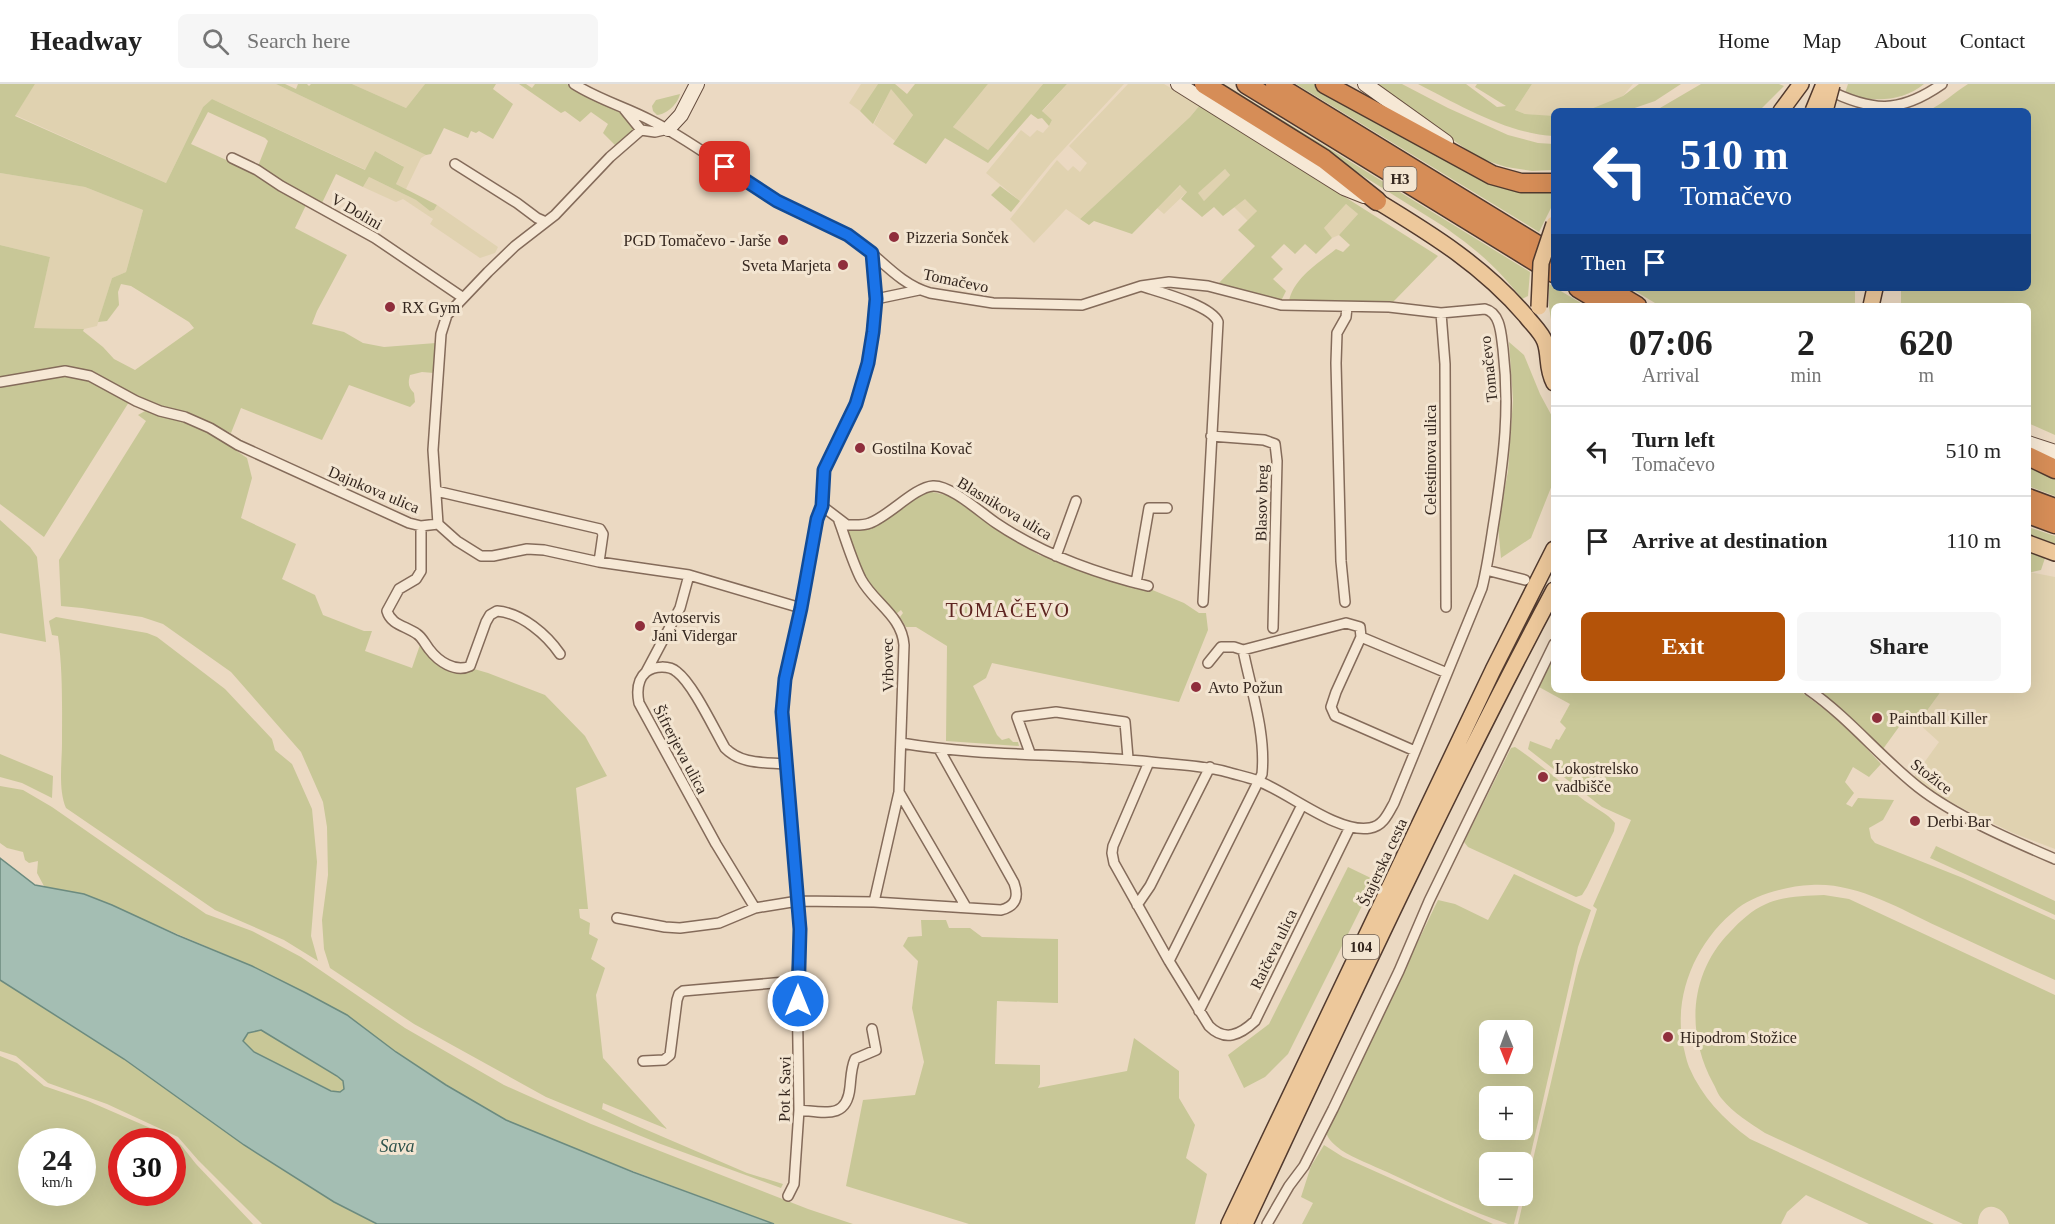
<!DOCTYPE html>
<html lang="en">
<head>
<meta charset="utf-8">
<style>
	body { margin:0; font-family:Georgia,serif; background:#f6f6f6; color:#222; height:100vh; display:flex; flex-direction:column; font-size:22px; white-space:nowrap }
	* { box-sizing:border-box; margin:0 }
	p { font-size:20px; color:#767676 }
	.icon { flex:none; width:33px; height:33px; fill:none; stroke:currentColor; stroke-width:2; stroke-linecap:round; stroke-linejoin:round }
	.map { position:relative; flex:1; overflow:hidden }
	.panel { position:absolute; left:1551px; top:219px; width:480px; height:390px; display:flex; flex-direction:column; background:#fff; border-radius:9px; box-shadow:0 6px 24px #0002 }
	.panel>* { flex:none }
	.banner { position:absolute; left:1551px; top:24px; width:480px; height:183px; border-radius:9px; box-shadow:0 6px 24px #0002; background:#1a4fa0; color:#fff; overflow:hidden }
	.needle { width:39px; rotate:179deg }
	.controls { position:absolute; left:1479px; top:936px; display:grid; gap:12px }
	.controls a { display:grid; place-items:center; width:54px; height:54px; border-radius:9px; background:#fff; box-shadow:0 6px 24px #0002; font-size:30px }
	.speed { position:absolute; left:18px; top:1044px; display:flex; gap:12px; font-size:30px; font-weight:700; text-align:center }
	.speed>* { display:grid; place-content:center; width:78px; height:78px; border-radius:50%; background:#fff; box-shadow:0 6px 24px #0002; line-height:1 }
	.speed small { font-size:15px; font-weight:400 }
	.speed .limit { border:9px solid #d22; background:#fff; color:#111 }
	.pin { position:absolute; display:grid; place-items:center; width:51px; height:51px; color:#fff; margin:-26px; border-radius:12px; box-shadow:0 3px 9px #0006 }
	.me { position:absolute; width:66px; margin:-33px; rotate:0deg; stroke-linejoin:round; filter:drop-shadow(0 0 4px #0008) }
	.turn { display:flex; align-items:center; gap:21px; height:126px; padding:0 30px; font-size:27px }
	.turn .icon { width:78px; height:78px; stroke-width:2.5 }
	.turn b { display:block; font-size:42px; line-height:51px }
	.then { display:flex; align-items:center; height:57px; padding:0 30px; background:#0003; gap:12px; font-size:22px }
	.eta { display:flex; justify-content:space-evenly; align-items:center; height:102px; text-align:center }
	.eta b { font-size:36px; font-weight:800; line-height:42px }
	.button { display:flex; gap:12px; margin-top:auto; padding:12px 30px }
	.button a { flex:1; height:69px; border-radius:9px; background:#b45309; color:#fff; font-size:24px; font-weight:800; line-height:69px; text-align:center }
	.button a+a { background:#f6f6f6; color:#222 }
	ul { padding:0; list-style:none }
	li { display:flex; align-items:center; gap:18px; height:90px; padding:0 30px; border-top:2px solid #e0e0e0 }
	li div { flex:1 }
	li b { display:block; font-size:22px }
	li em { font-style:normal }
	header { display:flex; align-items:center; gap:36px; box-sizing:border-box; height:84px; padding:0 30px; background:#fff; border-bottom:2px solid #e0e0e0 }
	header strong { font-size:28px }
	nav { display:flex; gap:33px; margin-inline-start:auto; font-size:21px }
	.search { width:420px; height:54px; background:#f6f6f6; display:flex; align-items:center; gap:15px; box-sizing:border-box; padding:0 21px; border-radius:9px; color:#767676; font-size:22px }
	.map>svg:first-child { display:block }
</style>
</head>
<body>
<header>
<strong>Headway</strong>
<div class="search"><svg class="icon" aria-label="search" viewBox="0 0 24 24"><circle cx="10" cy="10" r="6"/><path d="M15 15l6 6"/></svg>Search here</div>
<nav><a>Home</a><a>Map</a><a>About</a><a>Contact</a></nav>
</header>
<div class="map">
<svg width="2055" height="1140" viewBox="0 0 2055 1140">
	<rect width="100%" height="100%" fill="#ebd9c2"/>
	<path fill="#e0d2b0" d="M35 0H276L426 71 421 74 406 105 396 100 403 82 375 67 366 86 212 15 203 23 166 99 15 31Z
		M352 0H425L406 24Z
		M861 0H878L860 27 849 19Z
		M988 0H1043L988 66 953 43Z
		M1067 0H1124L1051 79 1020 117 986 89 1021 46 1030 53 1037 46 1043 49 1049 42 1052 36 1042 28Z
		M1128 0H1164L1200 21 1190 33 1080 135 1066 125 1034 159 1010 135 1057 76 1068 87 1073 82 1080 88 1087 79 1069 62Z
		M1532 0H1633L1623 12 1599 23 1586 27H1554V32H1547L1525 30 1515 26Z
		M891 4 913 31 895 57 874 40Z
		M1225 85 1230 91 1204 117 1197 109Z
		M0 89 85 103 143 126 126 188 112 194 97 242 84 245 33 244 50 173 0 161Z
		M369 93 416 116 430 127 434 126 437 121 498 163 495 169 480 174 430 140 433 135 403 115 396 118 363 103Z
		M1181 101 1187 108 1164 130 1157 124Z
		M1245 114 1257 127 1248 137 1234 123Z
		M1346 120 1358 130 1339 151 1332 154 1323 145Z
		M2029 488 2055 493V765L2013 749 1972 729 1928 707 1913 694 1939 658 1918 639 1942 606H2028Z"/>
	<path fill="#c8c797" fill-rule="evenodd" d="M0 0H35L15 32 166 99 203 23 212 15 365 86 375 67 404 83 396 100 437 121 434 126 430 127 416 116 369 93 363 103 336 90 321 121 282 100 258 82 268 57 265 54 208 28 191 60 257 90 271 101 307 119 295 144 347 171 317 227 312 240 344 248 363 259 384 263 436 259 434 289 422 288 410 291C408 299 408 303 414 309L415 318 410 323 349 301 322 356 241 324 231 349 186 329 159 322 94 290 73 285 0 295V161L50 173 34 244 84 245 83 247 103 263 114 275 135 286 194 244 189 238 131 202 121 200 118 208 119 221 107 237 98 238 112 194 126 188 143 126 85 103 0 89Z
		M276 0H285L296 5 298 0H307L309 2 311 0H352L406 24 425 0H496L493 5 513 20 493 55 479 47 476 49 471 47 468 54 444 44 431 70 426 71Z
		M519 0H526L532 4 535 0H567L589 14 621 29 634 45 633 49 616 62 603 49 608 40 591 28 580 38 565 27 561 29Z
		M878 0H895L907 10 915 0H988L953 43 988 66 1043 0H1067L1042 27 1052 36 1049 42 1042 34 1038 35 1031 30 988 79 945 54 926 80 893 60 913 31 891 5 873 40 860 27Z
		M1216 0H1224L1530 188 1528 212 1522 215C1496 182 1477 166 1443 142Z
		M1296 0H1315L1473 86 1554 104V122L1551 124 1539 148Z
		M1373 0H1402L1448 24 1508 51 1538 59 1554 60V86L1532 87 1506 83 1479 74Z
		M1418 0H1466L1497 23 1506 22 1475 3 1477 0H1532L1515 26 1525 30 1554 32V52C1508 50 1459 21 1418 0Z
		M1639 0H1681L1655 17 1626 27H1586L1623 12Z
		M1701 0H1779L1784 2 1759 27H1649L1660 24Z
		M1848 0H1924C1902 18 1871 19 1845 9Z
		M1968 0H2055V351L2028 339V222H1901V204H2028V27H1927C1945 19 1952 10 1968 0Z
		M680 10C678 19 668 30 657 31L653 27 652 22 656 16Z
		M1200 21 1438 172 1393 218H1289C1292 195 1320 178 1336 165L1343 168 1350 161 1339 151 1358 130 1346 120 1324 144 1332 154 1316 170 1305 160 1295 170 1284 160 1271 173 1283 185 1273 195 1286 207 1282 215C1262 217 1237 206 1217 201L1255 162 1238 146 1257 127 1245 115 1223 132 1214 123 1202 133 1181 115 1187 108 1180 101 1132 150 1094 137 1089 141 1080 135 1190 33ZM1225 85 1230 91 1204 117 1198 109Z
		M1000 102 1020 117 1011 128 991 111Z
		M1549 200 1586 222H1554V254L1549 223Z
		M1630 204H1855V222H1660Z
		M1509 258 1524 271 1540 310 1554 336V396L1531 454 1501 474 1498 442 1508 387 1513 316Z
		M63 290 90 296 129 318 44 453 0 420V300Z
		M145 327 185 337 208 347 247 374 252 394 241 434 296 460 282 495 315 511 323 531 364 547H372L365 567 412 584 421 558 433 573 488 589 545 611 585 652 607 692 576 704 588 825H579L580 834 590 839 589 850 598 855 591 875 605 884 596 911 603 974 667 1045 603 1019 602 1025 640 1043 747 1089 783 1100 781 1104 658 1059 546 1013 414 940 330 884 324 865 322 836 328 791 327 743 323 718 301 668 231 588 163 540 142 533 82 524 61 522 59 476 146 337 138 331Z
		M2028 379 2055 392V412L2028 402Z
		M928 407 950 412 996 445 1039 471 1150 505 1184 519 1199 529H1206L1208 546 1179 618 992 579 986 594 973 602 997 651 1002 656 1009 654 1013 658H1018L1019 662 946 657 947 562 916 543H906L900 533 903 529 901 526 896 530 867 499 849 452 848 447 862 445Z
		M0 436 30 463 37 473 46 558 0 549Z
		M2028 443 2055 452V463L2028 453Z
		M2028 467 2045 474 2041 486 2028 489Z
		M56 533 147 549 157 553 225 605 272 655 275 666 292 680 312 725 317 778 311 852 318 877 284 856 215 826 66 724C58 705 62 679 62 659 62 623 63 588 58 552L52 551 49 537Z
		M1554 573V606H1799L1832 631 1858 655 1881 680 1869 693 1853 683 1845 698 1854 709 1846 720 1852 723 1858 714 1894 716 1883 736 1869 744 1871 754 1875 759 1963 794 2055 836V896C2016 879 1978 861 1939 843 1900 825 1856 798 1811 801 1788 802 1756 810 1738 824 1697 856 1673 909 1683 961 1685 968 1686 976 1689 983 1702 1013 1723 1035 1750 1055L1934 1140H1869L1806 1111 1787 1128 1781 1140H1518L1578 882 1597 825 1593 822 1631 736 1602 723 1528 665 1530 657 1551 665 1556 655 1559 656 1566 644 1560 638 1570 620 1539 603Z
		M1813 606H1942L1918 639 1911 634 1904 636 1883 665Z
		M1515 663C1539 679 1561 699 1585 717 1595 724 1607 729 1615 739L1614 747 1587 803 1582 811 1576 813 1468 763 1464 758 1511 664Z
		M0 670 53 692 52 714 22 699 0 693Z
		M0 702 23 706 52 723 206 830 252 847 301 873 405 944 504 1001 591 1040 808 1125 853 1140H774L566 1062 506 1036 446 1001 396 968 252 882 84 810 45 804 37 789 38 777 29 779 25 776 23 768 7 764 0 759Z
		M1936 762 2055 817V831L1930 774Z
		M1348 783 1375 796 1288 970 1265 993 1244 1004 1228 971 1269 940Z
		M1514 790 1591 826 1578 863 1523 1104 1522 1078H1490V1112H1521L1514 1140H1508C1467 1126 1427 1107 1387 1088 1372 1081 1355 1075 1341 1066 1335 1061 1328 1056 1326 1048L1438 816 1455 820 1488 836ZM1490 946H1522V980H1490ZM1490 1012H1522V1046H1490Z
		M1824 811 1849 815 2055 911V1140H2009C2004 1119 1979 1115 1978 1140H1963L1765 1049C1750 1039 1733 1029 1722 1015 1718 1011 1716 1004 1713 999 1686 949 1689 890 1730 848 1740 837 1752 826 1766 820 1783 812 1805 812 1824 811Z
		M921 836H946L949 844H970L982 853 1058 855V919L997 917 995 980 1040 981V1000L1038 1004 1127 987 1134 954 1179 987V1014L1195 1041 1186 1074 1207 1090 1195 1140H969L846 1102 863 1016 915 1011 924 978 912 924 918 877 903 862 908 853 922 852Z
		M0 896 124 975 244 1061 334 1118 377 1140H262L198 1076 178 1053 107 1020 48 999 16 972 0 967Z
		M261 946 337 992 343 997 344 1005 340 1008 332 1007 254 968 242 957 248 949Z
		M0 972 17 979 44 1002 88 1017 171 1053 181 1061 196 1080 253 1140H0ZM32 1058H82V1108H32ZM122 1058H172V1108H122Z
		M1324 1061 1343 1073 1493 1140H1302L1313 1119 1301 1113 1311 1082Z"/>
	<path fill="#a4beb3" stroke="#6c8b7f" stroke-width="1.5" fill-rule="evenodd" d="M0 774 35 801 84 810 112 821 177 851 252 882 306 909 347 931 396 968 446 1001 506 1036 633 1088 774 1140H377L334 1118 244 1061 124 975 0 896ZM261 946 337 992 343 997 344 1005 340 1008 331 1007 254 968 243 957 248 949Z"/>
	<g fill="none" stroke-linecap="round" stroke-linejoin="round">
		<defs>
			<path id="street" d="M574 0C599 16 626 23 652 37 695 59 734 90 775 116 798 131 825 137 849 152 877 169 896 199 930 209L993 219 1082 221 1141 202 1169 198 1208 202 1281 221 1389 223 1441 229 1485 225C1501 229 1501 251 1503 265 1510 325 1504 371 1495 431 1491 455 1488 480 1482 504L1394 719C1388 730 1383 742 1370 744 1338 750 1288 708 1258 697 1248 693 1237 691 1227 688 1202 681 1177 681 1151 678 1068 669 983 673 901 659
				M1826 5C1872 28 1899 30 1942 0
				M624 25 641 46 655 48 668 45
				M232 74 257 86 281 102 375 154 462 213
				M455 80 517 119 537 134 546 138
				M1141 202C1159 208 1211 221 1218 238L1203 518
				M876 215 919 206
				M1441 229 1445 280 1446 523
				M0 298 65 287 90 292 136 317 160 327 185 333 210 344 238 361 409 439 421 442 438 440 457 457 481 472H493L527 465 544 466 599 478 689 491 801 524
				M1211 352 1264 356 1275 360 1277 377 1273 544
				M436 407 600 445 603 450 599 478
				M822 422 847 441C854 441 863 442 870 439 889 432 915 403 933 402 951 401 981 429 996 439 1042 470 1095 489 1148 502
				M839 437C846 456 852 477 861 495 874 519 902 532 904 561L899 708 874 818
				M438 440 433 366 441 250 447 231 488 188 515 162 555 131 610 73 641 46
				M421 442V487L416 495 399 505 387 527C391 541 406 542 417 550 422 553 425 560 429 565 438 577 455 589 470 582L486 538 490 531 497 527C522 529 547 551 560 570
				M1056 472 1076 417
				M1486 486 1525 496
				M1136 499 1149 424H1167
				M1345 518 1341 477 1336 279 1337 249 1346 233 1347 223
				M1208 579 1221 563H1234L1243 566 1346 539 1360 543 1361 553
				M646 588 680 524 689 491
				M1809 606C1849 634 1880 673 1918 703 1955 732 2011 756 2055 775
				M1415 667 1335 632 1331 623 1336 608 1361 553 1447 589
				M1030 669 1017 633 1056 628 1125 638 1128 674
				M1149 678 1113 762 1112 769 1114 779 1169 877 1209 942C1225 958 1240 951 1255 937L1350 743
				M899 708 966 823
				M1137 821 1150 802 1210 683
				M755 824 716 760 639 619C637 609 637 596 646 588 654 582 669 581 677 588 693 600 714 645 725 664 742 681 764 678 787 680
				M617 834 665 843 680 844 719 839 755 824 798 817 874 818 1001 826C1016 822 1019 813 1014 799L939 665
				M1169 877 1262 690C1266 649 1251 606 1243 566
				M1199 927 1302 721
				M643 977 664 976 670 971 677 916 679 910 683 907 797 897
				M799 1026C824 1028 847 1036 850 1003 851 994 851 984 855 975L876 966 872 945
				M788 1112 794 1100 799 1026 797 897 800 845 782 629 785 595 801 524 817 435 822 422 824 385 856 320 868 279 876 215 872 169
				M1267 1140 1289 1102 1304 1082 1333 1025 1399 887 1429 817 1554 560"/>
			<path id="secondary" d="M1178 0 1344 104 1364 112
				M1365 0 1446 58
				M668 45 681 31 697 0
				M2028 359 2055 368"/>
			<path id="primary" d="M1781 27 1801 0
				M1377 117C1433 151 1483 182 1526 232 1532 240 1542 249 1545 258 1550 272 1546 284 1554 299
				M1871 222 1875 204
				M2028 459 2055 469
				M1229 1140 1493 586 1554 465
				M1245 1140C1345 927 1443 714 1554 506"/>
			<path id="highway" d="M1204 0 1324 75 1377 117
				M1246 0 1554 189
				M1275 0 1554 171
				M1325 0 1492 91 1521 99H1554
				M1578 204 1608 222
				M1607 204 1637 222
				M2028 372 2055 385
				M2028 414 2055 424
				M2028 430 2055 440"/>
		</defs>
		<use href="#street" stroke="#846b5a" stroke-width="12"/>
		<use href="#secondary" stroke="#654c3e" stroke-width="16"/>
		<use href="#primary" stroke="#523a2e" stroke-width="18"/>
		<use href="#highway" stroke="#523a2e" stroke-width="21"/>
		<use href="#street" stroke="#f6e8d5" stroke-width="9"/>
		<use href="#secondary" stroke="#f6e8d5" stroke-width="14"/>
		<use href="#primary" stroke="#edc89b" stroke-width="15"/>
		<use href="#highway" stroke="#d68d57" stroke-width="18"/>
		<defs>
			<path id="primary-bridge" d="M1813 27 1824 0
				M1825 27 1832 1
				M1539 223 1541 179 1554 140"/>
		</defs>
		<use href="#primary-bridge" stroke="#523a2e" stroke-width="18" stroke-linecap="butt"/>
		<use href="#primary-bridge" stroke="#edc89b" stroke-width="15"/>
	</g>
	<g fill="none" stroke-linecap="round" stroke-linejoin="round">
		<defs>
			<path id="route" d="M725 83 777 117 848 151 872 169 876 215 873 248 868 279 856 320 824 386 822 422 817 435 801 524 785 595 782 628 800 845 798 917"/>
		</defs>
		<use href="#route" stroke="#114b97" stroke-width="15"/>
		<use href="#route" stroke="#1a73e8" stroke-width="10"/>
	</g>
	<g fill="#8f2e3c" stroke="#f3e5d1" stroke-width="2">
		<circle cx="894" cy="153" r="6"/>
		<circle cx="783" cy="156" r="6"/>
		<circle cx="843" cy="181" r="6"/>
		<circle cx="390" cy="223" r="6"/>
		<circle cx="860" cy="364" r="6"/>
		<circle cx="640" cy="542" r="6"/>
		<circle cx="1196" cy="603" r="6"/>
		<circle cx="1877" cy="634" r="6"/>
		<circle cx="1543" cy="693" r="6"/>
		<circle cx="1915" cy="737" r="6"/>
		<circle cx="1668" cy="953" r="6"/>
	</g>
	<g text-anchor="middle" stroke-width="6" stroke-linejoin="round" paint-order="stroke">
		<g fill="#f3e5d1" stroke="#6d5f54" stroke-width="1.5">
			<rect x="1383.5" y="83" width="33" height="24" rx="4.5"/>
			<rect x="1343" y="851" width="36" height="24" rx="4.5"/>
		</g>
		<g font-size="15" font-weight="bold" fill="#34261e">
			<text x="1400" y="100">H3</text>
			<text x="1361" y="868">104</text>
		</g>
		<g font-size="16" fill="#34261e" stroke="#f3e5d1">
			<text transform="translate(357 127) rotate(30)" y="6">V Dolini</text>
			<text transform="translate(956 196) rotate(12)" y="6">Tomačevo</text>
			<text transform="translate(1488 285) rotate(-96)" y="6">Tomačevo</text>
			<text transform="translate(1430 376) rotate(-90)" y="6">Celestinova ulica</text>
			<text transform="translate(374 405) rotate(23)" y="6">Dajnkova ulica</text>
			<text transform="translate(1261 419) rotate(-89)" y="6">Blasov breg</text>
			<text transform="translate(1005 424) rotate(31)" y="6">Blasnikova ulica</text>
			<text transform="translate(887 581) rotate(-91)" y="6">Vrbovec</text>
			<text transform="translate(681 665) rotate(62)" y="6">Šifrerjeva ulica</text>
			<text transform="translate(1932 692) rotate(37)" y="6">Stožice</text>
			<text transform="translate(1382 778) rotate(-65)" y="6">Štajerska cesta</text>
			<text transform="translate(1273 865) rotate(-64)" y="6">Raičeva ulica</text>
			<text transform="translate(784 1005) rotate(-89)" y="6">Pot k Savi</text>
		</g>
		<g font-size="16" fill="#34261e" stroke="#f3e5d1" text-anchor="start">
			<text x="906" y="159">Pizzeria Sonček</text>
			<text x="771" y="162" text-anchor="end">PGD Tomačevo - Jarše</text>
			<text x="831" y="187" text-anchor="end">Sveta Marjeta</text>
			<text x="402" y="229">RX Gym</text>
			<text x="872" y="370">Gostilna Kovač</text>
			<text x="652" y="539">Avtoservis<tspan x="652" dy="18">Jani Vidergar</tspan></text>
			<text x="1208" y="609">Avto Požun</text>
			<text x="1889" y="640">Paintball Killer</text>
			<text x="1555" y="690">Lokostrelsko<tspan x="1555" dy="18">vadbišče</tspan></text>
			<text x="1927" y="743">Derbi Bar</text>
			<text x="1680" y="959">Hipodrom Stožice</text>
		</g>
		<g font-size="18" font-style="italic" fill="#2e534c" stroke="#f3e5d1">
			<text x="397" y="1068">Sava</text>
		</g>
		<g font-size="20" letter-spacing="1.5" fill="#5e2420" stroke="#f3e5d1">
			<text x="1008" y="533">TOMAČEVO</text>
		</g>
	</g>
</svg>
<div class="controls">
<a><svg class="needle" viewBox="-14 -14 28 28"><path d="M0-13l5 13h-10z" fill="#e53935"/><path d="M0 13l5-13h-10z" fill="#767676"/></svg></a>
<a>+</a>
<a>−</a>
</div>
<div class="speed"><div>24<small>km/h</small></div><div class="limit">30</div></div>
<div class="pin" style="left:725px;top:83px;background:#d93025"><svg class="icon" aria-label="arrive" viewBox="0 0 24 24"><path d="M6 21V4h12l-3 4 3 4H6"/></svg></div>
<svg class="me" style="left:798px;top:917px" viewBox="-20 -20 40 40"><circle r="17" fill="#1a73e8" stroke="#fff" stroke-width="3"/><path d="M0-11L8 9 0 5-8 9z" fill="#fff"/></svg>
<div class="banner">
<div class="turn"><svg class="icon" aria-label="left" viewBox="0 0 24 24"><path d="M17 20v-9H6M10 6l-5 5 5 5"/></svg><div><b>510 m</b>Tomačevo</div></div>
<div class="then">Then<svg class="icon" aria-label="arrive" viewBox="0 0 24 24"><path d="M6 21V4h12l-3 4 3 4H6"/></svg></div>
</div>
<section class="panel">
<div class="eta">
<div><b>07:06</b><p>Arrival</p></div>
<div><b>2</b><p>min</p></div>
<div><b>620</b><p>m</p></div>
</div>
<ul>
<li><svg class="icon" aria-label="left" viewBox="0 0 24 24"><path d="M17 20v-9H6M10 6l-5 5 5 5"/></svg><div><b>Turn left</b><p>Tomačevo</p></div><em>510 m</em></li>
<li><svg class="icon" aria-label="arrive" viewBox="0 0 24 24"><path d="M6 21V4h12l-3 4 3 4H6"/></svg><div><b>Arrive at destination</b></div><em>110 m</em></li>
</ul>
<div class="button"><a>Exit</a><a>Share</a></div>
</section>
</div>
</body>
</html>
